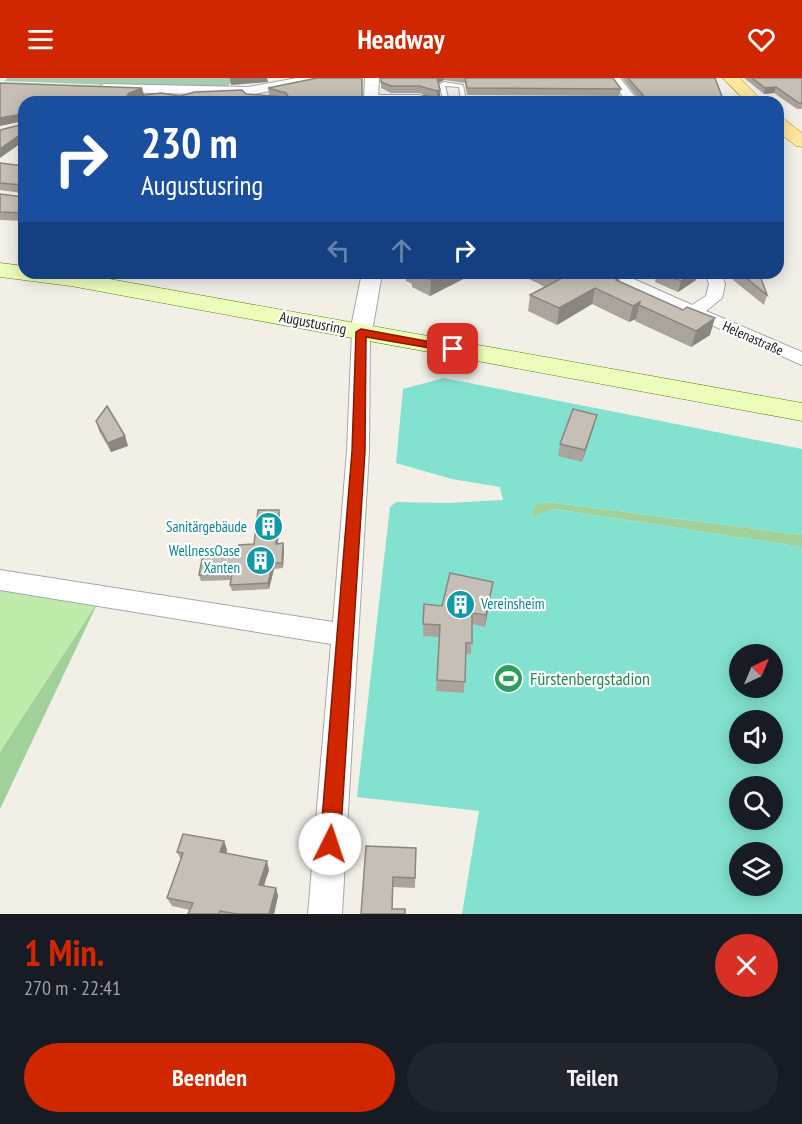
<!DOCTYPE html>
<html lang="de">
<head>
<meta charset="utf-8">
<style>
	body { margin:0; font-family:"PT Sans Narrow",sans-serif; background:#20242c; color:#f1f3f6; height:100vh; display:flex; flex-direction:column; font-size:22px; white-space:nowrap }
	* { box-sizing:border-box; margin:0 }
	p { font-size:20px; color:#9ea1a6 }
	.icon { flex:none; width:33px; height:33px; fill:none; stroke:currentColor; stroke-width:2; stroke-linecap:round; stroke-linejoin:round }
	.map { position:relative; height:836px; overflow:hidden }
	.drawer { display:flex; flex-direction:column; background:#171b24; flex:1 }
	.drawer>* { flex:none }
	.guide { position:absolute; left:18px; top:18px; width:766px; height:183px; border-radius:18px; box-shadow:0 3px 15px #0003; background:#1a4fa0; color:#fff; overflow:hidden }
	.needle { width:39px; rotate:44deg }
	.buttons { position:absolute; left:729px; top:566px; display:grid; gap:12px }
	.buttons a { display:grid; place-items:center; width:54px; height:54px; border-radius:50%; background:#171b24; box-shadow:0 3px 15px #0003; font-size:30px }
	.pin { position:absolute; display:grid; place-items:center; width:51px; height:51px; color:#fff; margin:-26px; border-radius:12px; box-shadow:0 3px 9px #0006 }
	.me { position:absolute; width:66px; margin:-33px; rotate:4deg; stroke-linejoin:round; filter:drop-shadow(0 0 4px #0008) }
	.turn { display:flex; align-items:center; gap:21px; height:126px; padding:0 24px; font-size:27px }
	.turn .icon { width:78px; height:78px; stroke-width:2.5 }
	.turn b { display:block; font-size:42px; line-height:51px }
	.lanes { display:flex; align-items:center; height:57px; padding:0 24px; background:#0003; justify-content:center; gap:30px; direction:ltr }
	.lanes .off { opacity:.35 }
	.round { display:grid; place-items:center; flex:none; width:63px; height:63px; border-radius:32px; background:#20242c }
	.headline { display:flex; align-items:center; justify-content:space-between; height:102px; padding:0 24px }
	h1 { font-size:36px; font-weight:800; line-height:45px; color:#d02700 }
	.action { display:flex; gap:12px; margin-top:auto; padding:12px 24px }
	.action a { flex:1; height:69px; border-radius:36px; background:#d02700; color:#fff; font-size:24px; font-weight:800; line-height:69px; text-align:center }
	.action a+a { background:#20242c; color:#f1f3f6 }
	header { display:flex; justify-content:space-between; align-items:center; height:78px; padding:0 24px; background:#d02700; color:#fff; font-size:27px; font-weight:800 }
	.map>svg:first-child { display:block }
</style>
</head>
<body>
<header><svg class="icon" aria-label="menu" viewBox="0 0 24 24"><path d="M4 6h16M4 12h16M4 18h16"/></svg>Headway<svg class="icon" aria-label="heart" viewBox="0 0 24 24"><path d="M12 20l-8-8c-3-5 5-10 8-4 3-6 11-1 8 4z"/></svg></header>
<div class="map">
<svg width="802" height="836" viewBox="0 0 802 836">
	<rect width="100%" height="100%" fill="#f1efe6"/>
	<path fill="#bfecab" d="M0 508 99 522 0 674Z"/>
	<path fill="#a0d19a" d="M548 424 802 457V469L555 431 532 439 533 427Z
		M99 522 0 731V674Z"/>
	<path fill="#a7cbb3" d="M8 0H246L233 2 226 10H195L4 3Z"/>
	<path fill="#82e2cf" fill-rule="evenodd" d="M444 300 802 371V457L548 424 534 427 532 438 555 431 802 469V836H462L479 733 357 719 390 429 396 424 448 425 503 422 500 409 452 401 396 385 403 311ZM740 576H772V609H740ZM740 642H772V675H740ZM740 708H772V741H740ZM740 774H772V807H740Z"/>
	<g fill="none" stroke-linecap="round" stroke-linejoin="round">
		<defs>
			<path id="service" d="M444 4 463 7 466 23 461 22 459 9 445 8 449 23 444 24 439 7Z
				M371 17H419L439 23 434 24 419 21 369 20Z"/>
			<path id="minor" d="M609 0H620L639 24H627Z
				M598 195H620L692 227 706 218 709 206 705 195H721L725 206 722 220 706 233 802 274V287L600 198Z
				M361 249 367 250 370 254 369 373 342 836H308L331 566 0 512V492L333 544 347 373 352 254 355 250Z"/>
			<path id="tertiary" d="M297 0H326L319 4 248 17 104 14 97 10 104 6 248 9Z
				M365 0H379L378 24H364Z
				M362 195H382L372 254 369 259 361 261 353 259 350 254Z"/>
			<path id="secondary" d="M0 185 24 188V195H76L802 325V343L71 208 0 199Z"/>
			<path id="primary" d="M723 0H740L763 24H746Z
				M778 40 784 41 802 55V69L796 68 778 54Z"/>
		</defs>
		<use href="#service" stroke="#a7a7a7" stroke-width="2"/>
		<use href="#minor" stroke="#a7a7a7" stroke-width="2"/>
		<use href="#tertiary" stroke="#a7a7a7" stroke-width="2"/>
		<use href="#secondary" stroke="#597d01" stroke-width="1"/>
		<use href="#primary" stroke="#9c8600" stroke-width="1"/>
		<use href="#service" fill="#fff" fill-rule="evenodd"/>
		<use href="#minor" fill="#fff" fill-rule="evenodd"/>
		<use href="#tertiary" fill="#fff" fill-rule="evenodd"/>
		<use href="#secondary" fill="#ecfcba" fill-rule="evenodd"/>
		<use href="#primary" fill="#ffe79e" fill-rule="evenodd"/>
	</g>
	<path fill="#aaa49c" d="M381 0H613L621 11 619 18 467 17 465 5 444 2 439 5 440 19H439H637L622 0H715L723 21 728 24H424V17L435 19 419 15H391L381 10Z
		M744 0H802V31H797L774 15 764 16Z
		M0 5 142 10 144 17 180 18 246 16 275 19 269 17 268 10 362 24 24 43Z
		M0 85 24 88V143L0 142V116L23 119 22 115 0 112Z
		M403 195H482L478 197 475 195 430 218 412 209V206L406 203V198L403 197Z
		M517 195H613L621 204 710 257 691 269 635 243 636 241 629 244 592 226 557 247 528 233 530 217 545 209Z
		M657 195H698L696 202 678 214 655 204Z
		M731 195H759L767 217 764 227 733 202Z
		M597 337 594 348 582 384 558 378 560 366Z
		M96 343 125 358 128 368 111 374 99 353Z
		M280 438 278 466 284 471 283 490 274 491 269 511 232 513 230 507 231 502 201 503 199 497 254 466Z
		M493 504 485 549 472 546 471 576H465L464 615 436 613 439 559 423 558 424 526 442 528Z
		M224 763 227 772 226 776 269 792 264 808 276 810 278 818 274 836H188L190 832 172 828 167 820 181 782 177 774Z
		M416 770 415 810 393 809 392 831 361 836Z"/>
	<path fill="#8b867f" d="M230 0H267L268 4 231 7Z
		M437 0H444V2L437 6Z
		M776 9 774 15 764 16 765 10Z
		M142 10 144 17 130 22 127 18 129 15Z
		M440 12V19L437 20V13Z
		M21 36 24 43 0 48V40Z
		M24 54V63L0 80V71Z
		M445 195H475L430 218 431 202Z
		M694 195H698L696 202 678 214 681 203Z
		M595 210 592 226 557 247 559 230Z
		M640 224 636 241 629 244 633 228Z
		M715 240 710 257 691 269 696 253Z
		M597 337 594 348 582 384 585 372Z
		M125 358 128 368 111 374 108 365Z
		M279 432 280 438 277 472 276 466Z
		M283 465 284 471 283 490 282 485Z
		M273 485 274 491 269 511 268 505Z
		M493 504 491 516 485 549 486 537Z
		M224 763 227 772 224 783 220 774Z
		M267 783 269 792 261 815 259 807Z
		M276 810 278 818 274 836H269Z"/>
	<path fill="#c6bfb5" stroke="#8b867f" stroke-width="1.5" d="M317 0H362V21L360 24H24V38L21 36 0 40V5L142 10 129 15 127 18 130 19 161 15 180 18 195 14 242 12 246 16 285 19 288 18 286 15 268 10Z
		M381 0H437L440 12 437 13 419 8H391L381 4Z
		M465 0H613L621 11 467 10Z
		M628 0H715L723 21H726L728 24H425L424 17 433 19H640L643 17Z
		M752 0H802V25H799L776 9 765 10Z
		M24 46V54L0 71V52Z
		M0 85 24 88V135L0 134V116L23 119 22 107 0 105Z
		M416 195H445L431 202Z
		M552 195H613L622 199 616 202 683 232 687 229 715 240 696 253 639 227 640 224 633 228 595 210 559 230 530 217 562 200Z
		M661 195H694L681 203Z
		M740 195H759L767 217Z
		M107 328 125 358 108 365 96 343Z
		M573 331 597 337 585 372 560 366Z
		M258 432H279L276 466 283 465 282 485H273L268 505 230 507 232 496 199 497 203 476 238 475 239 467 254 466Z
		M450 495 493 504 486 537 472 535V565H466L465 604 437 602 440 547 423 546 424 526 442 528Z
		M183 756 224 763 220 774 267 783 259 807 276 810 269 836H237L220 833 219 836H188L193 825 167 820 183 775 177 774Z
		M366 768 416 770 415 800 393 799 392 831H405V836H361Z"/>
	<path fill="#d02700" stroke="#871900" stroke-width="1.5" d="M361 251 453 268 458 271 453 274 366 259 365 373 340 766 337 773 330 776 323 773 320 766 352 373 356 254Z"/>
	<defs>
		<symbol id="building-disc" viewBox="-11 -11 22 22"><circle r="9.5" fill="#0f9aa8" stroke="#fff"/><path d="M-4-6H4V6H1V3H-1V6H-4ZM-2.5-4.3h1.7v1.8h-1.7ZM.8-4.3h1.7v1.8H.8ZM-2.5-1h1.7V.8h-1.7ZM.8-1h1.7V.8H.8Z" fill="#fff"/></symbol>
		<symbol id="stadium-disc" viewBox="-11 -11 22 22"><circle r="9.5" fill="#2e9e5b" stroke="#fff"/><path d="M0-5a6.5 5 0 1 0 0 10a6.5 5 0 1 0 0-10ZM-3.5-1.8h7v3.6h-7Z" fill="#fff"/></symbol>
	</defs>
	<g fill-rule="evenodd">
		<use href="#building-disc" x="252" y="432" width="33" height="33"/>
		<use href="#building-disc" x="244" y="466" width="33" height="33"/>
		<use href="#building-disc" x="444" y="510" width="33" height="33"/>
		<use href="#stadium-disc" x="492" y="584" width="33" height="33"/>
	</g>
	<g text-anchor="middle" stroke-width="4.5" stroke-linejoin="round" paint-order="stroke">
		<g font-size="14" fill="#202020" stroke="#fff">
			<text transform="translate(753 260) rotate(24)" y="5">Helenastraße</text>
		</g>
		<g font-size="15" fill="#202020" stroke="#fff">
			<text transform="translate(313 245) rotate(11)" y="5">Augustusring</text>
		</g>
		<g font-size="15" fill="#0d838f" stroke="#fff" text-anchor="end">
			<text x="247" y="454">Sanitärgebäude</text>
			<text x="240" y="478">WellnessOase<tspan x="240" dy="17">Xanten</tspan></text>
			<text x="481" y="531" text-anchor="start">Vereinsheim</text>
		</g>
		<g font-size="18" fill="#27864d" stroke="#fff" text-anchor="start">
			<text x="530" y="607">Fürstenbergstadion</text>
		</g>
	</g>
</svg>
<div class="buttons">
<a><svg class="needle" viewBox="-14 -14 28 28"><path d="M0-13l5 13h-10z" fill="#e53935"/><path d="M0 13l5-13h-10z" fill="#9ea1a6"/></svg></a>
<a><svg class="icon" aria-label="sound" viewBox="0 0 24 24"><path d="M4 9h4l5-4v14l-5-4H4zM17 9q2 3 0 6"/></svg></a>
<a><svg class="icon" aria-label="search" viewBox="0 0 24 24"><circle cx="10" cy="10" r="6"/><path d="M15 15l6 6"/></svg></a>
<a><svg class="icon" aria-label="layers" viewBox="0 0 24 24"><path d="M12 4l9 5-9 5-9-5zM3 14l9 5 9-5"/></svg></a>
</div>
<div class="pin" style="left:453px;top:271px;background:#d93025"><svg class="icon" aria-label="arrive" viewBox="0 0 24 24"><path d="M6 21V4h12l-3 4 3 4H6"/></svg></div>
<svg class="me" style="left:330px;top:766px" viewBox="-20 -20 40 40"><circle r="19" fill="#fff"/><path d="M0-13L10 11 0 6-10 11z" fill="#d02700"/></svg>
<div class="guide">
<div class="turn"><svg class="icon" aria-label="right" viewBox="0 0 24 24"><path d="M7 20v-9h11M14 6l5 5-5 5"/></svg><div><b>230 m</b>Augustusring</div></div>
<div class="lanes"><svg class="icon off" aria-label="left" viewBox="0 0 24 24"><path d="M17 20v-9H6M10 6l-5 5 5 5"/></svg><svg class="icon off" aria-label="ahead" viewBox="0 0 24 24"><path d="M12 20V5M6 11l6-6 6 6"/></svg><svg class="icon" aria-label="right" viewBox="0 0 24 24"><path d="M7 20v-9h11M14 6l5 5-5 5"/></svg></div>
</div>
</div>
<section class="drawer">
<div class="headline"><div><h1>1 Min.</h1><p>270 m · 22:41</p></div><a class="round" style="background:#d93025;color:#fff"><svg class="icon" aria-label="close" viewBox="0 0 24 24"><path d="M6 6l12 12M18 6L6 18"/></svg></a></div>
<div class="action"><a>Beenden</a><a>Teilen</a></div>
</section>
</body>
</html>
